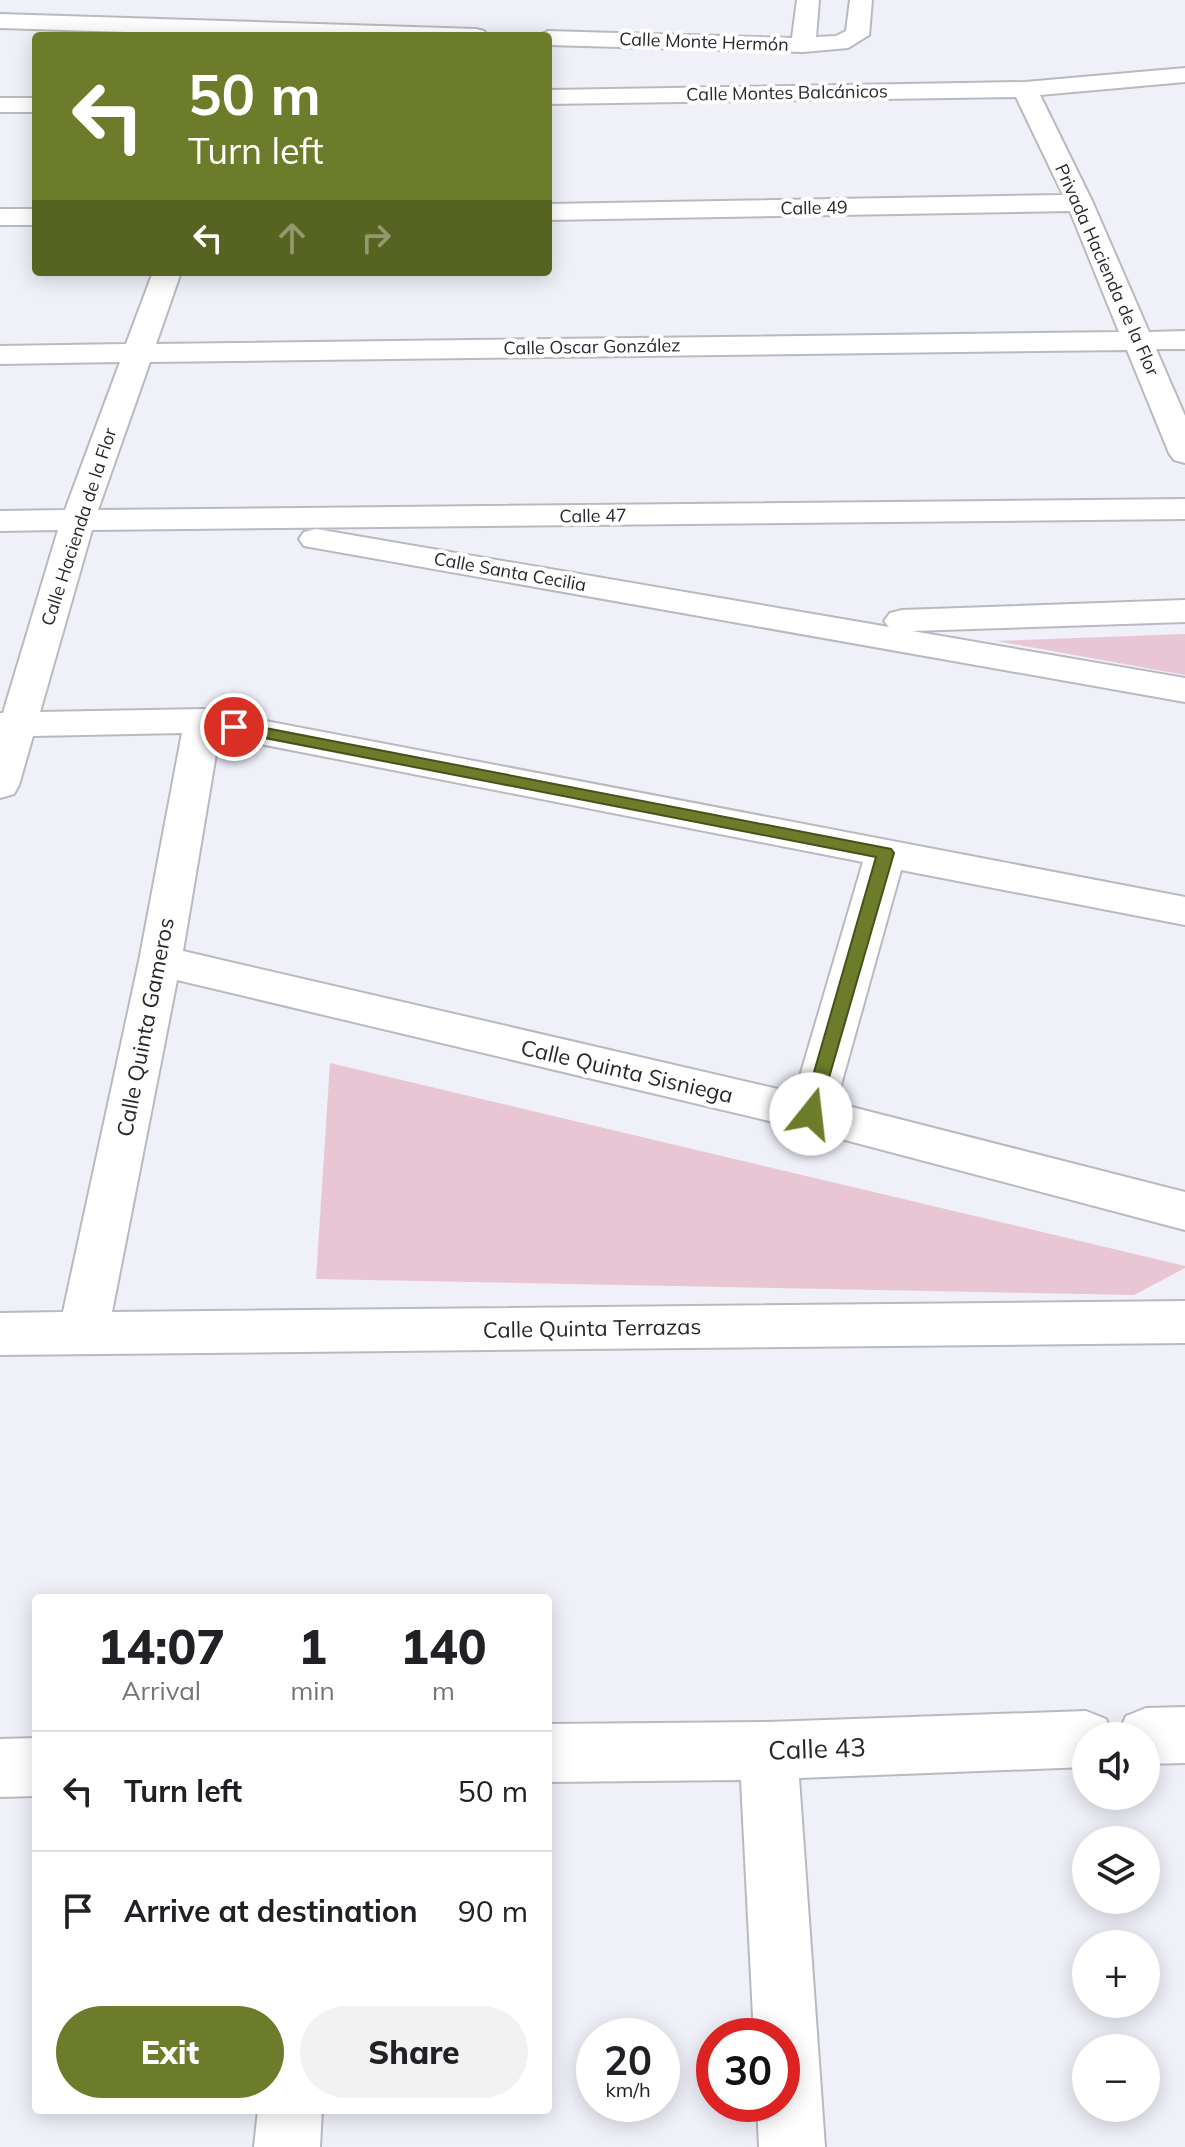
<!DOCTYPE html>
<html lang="en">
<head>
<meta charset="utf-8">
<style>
	body { margin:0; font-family:Mulish,sans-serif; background:#f2f2f2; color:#202124; height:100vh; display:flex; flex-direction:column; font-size:30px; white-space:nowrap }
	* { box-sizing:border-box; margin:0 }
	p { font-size:26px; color:#757577 }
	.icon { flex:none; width:44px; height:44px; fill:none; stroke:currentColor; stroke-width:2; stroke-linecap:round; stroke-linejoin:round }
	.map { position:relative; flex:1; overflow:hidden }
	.details { position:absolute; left:32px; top:1594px; width:520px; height:520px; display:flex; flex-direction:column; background:#fff; border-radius:8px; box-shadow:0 4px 20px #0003 }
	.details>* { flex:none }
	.banner { position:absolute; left:32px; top:32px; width:520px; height:244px; border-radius:8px; box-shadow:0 4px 20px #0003; background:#6d7c2a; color:#fff; overflow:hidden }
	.tools { position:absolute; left:1072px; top:1722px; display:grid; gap:16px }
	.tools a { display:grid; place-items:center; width:88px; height:88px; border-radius:50%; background:#fff; box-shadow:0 4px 20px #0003; font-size:40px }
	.speed { position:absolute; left:576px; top:2018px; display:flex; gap:16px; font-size:40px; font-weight:700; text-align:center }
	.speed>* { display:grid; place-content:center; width:104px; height:104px; border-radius:50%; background:#fff; box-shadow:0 4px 20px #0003; line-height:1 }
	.speed small { font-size:20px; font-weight:400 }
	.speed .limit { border:12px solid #d22; background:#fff; color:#111 }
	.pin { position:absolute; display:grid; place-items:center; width:68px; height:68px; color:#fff; margin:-34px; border:4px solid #fff; border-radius:50%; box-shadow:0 2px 8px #0007 }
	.me { position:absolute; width:88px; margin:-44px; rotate:16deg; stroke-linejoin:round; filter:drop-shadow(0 0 6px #0008) }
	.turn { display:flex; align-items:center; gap:28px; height:168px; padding:0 24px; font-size:36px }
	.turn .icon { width:104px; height:104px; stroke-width:2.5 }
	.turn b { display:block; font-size:56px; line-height:68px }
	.lanes { display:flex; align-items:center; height:76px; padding:0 24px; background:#0003; justify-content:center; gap:40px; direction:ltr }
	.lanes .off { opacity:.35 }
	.eta { display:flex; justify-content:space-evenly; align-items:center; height:136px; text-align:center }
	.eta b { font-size:48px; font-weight:800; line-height:56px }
	.primary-button { display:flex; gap:16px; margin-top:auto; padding:16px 24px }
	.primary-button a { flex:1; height:92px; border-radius:48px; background:#6d7c2a; color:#fff; font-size:32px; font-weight:800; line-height:92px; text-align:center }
	.primary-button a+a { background:#f2f2f2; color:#202124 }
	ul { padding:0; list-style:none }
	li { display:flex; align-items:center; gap:24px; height:120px; padding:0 24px; border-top:2px solid #e0e0e0 }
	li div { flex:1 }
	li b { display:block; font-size:30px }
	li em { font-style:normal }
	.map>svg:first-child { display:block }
</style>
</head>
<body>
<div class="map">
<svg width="1185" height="2147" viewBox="0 0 1185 2147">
	<rect width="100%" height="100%" fill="#f0f0f9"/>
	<path fill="#e8c6d3" d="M1185 634V675L996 641Z
		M330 1063 1185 1266V1268L1134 1295 316 1279Z"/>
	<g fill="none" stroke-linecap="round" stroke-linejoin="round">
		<defs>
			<path id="minor" d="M797 0H819L816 37 836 36 846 31 850 0H872L869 35 848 48 803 52 548 45V36H538L548 31 792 38Z
				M0 14 476 29 484 31 488 36H252L0 28Z
				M1185 68V82L1040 95 1093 203 1149 332 1185 331V349H1156L1185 416V463L1174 460 1169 453 1127 350 150 362 98 510 1185 499V519L92 530 40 712 203 709 1185 897V925L901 870 836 1103 1185 1192V1230L811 1131 177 980 112 1312 1185 1301V1343L0 1355V1313L63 1312 139 961 182 733 33 736 19 785 14 794 0 798V713H3L58 530 0 531V511L65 510 120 362 0 364V346L126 344 153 272H181L156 344 1119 332 1070 211 548 220V204L1063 195 1016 97 548 104V90L1025 82ZM219 736 863 862 795 1093 183 951Z
				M0 98H36V112H0Z
				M0 209H36V225H0Z
				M316 529 889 627 884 621 890 613 902 610 1185 600V622L912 631 1185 678V702L304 546 299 539 304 532Z
				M1185 1707V1763L1146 1764V1736H1117L1126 1716 1146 1708Z
				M1086 1711 1106 1719 1113 1736H1086V1767L799 1778 825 2147H759L757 2104H782V2036H754L741 1780 548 1782V1724L768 1722Z
				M36 1738V1796L0 1797V1739Z
				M258 2110H322L320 2147H254Z"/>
		</defs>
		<use href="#minor" stroke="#b9b9c2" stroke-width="4"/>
		<use href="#minor" fill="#fff" fill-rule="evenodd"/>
	</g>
	<path fill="#6d7c2a" stroke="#47511b" stroke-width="2" d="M234 722 891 849 894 853 817 1119 811 1121 802 1114 876 857 229 731V723Z"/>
	<g text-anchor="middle" stroke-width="8" stroke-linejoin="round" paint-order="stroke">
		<g font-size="18" fill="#28282c" stroke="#fefefe">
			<text transform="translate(704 42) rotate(2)" y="6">Calle Monte Hermón</text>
			<text transform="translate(787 93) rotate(-1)" y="6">Calle Montes Balcánicos</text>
			<text transform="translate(814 208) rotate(-1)" y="6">Calle 49</text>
			<text transform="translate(1107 270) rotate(66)" y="6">Privada Hacienda de la Flor</text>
			<text transform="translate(592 347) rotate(-1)" y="6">Calle Oscar González</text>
			<text transform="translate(593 516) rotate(-1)" y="6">Calle 47</text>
			<text transform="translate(79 527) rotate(-72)" y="6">Calle Hacienda de la Flor</text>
			<text transform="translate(510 572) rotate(10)" y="6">Calle Santa Cecilia</text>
		</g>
		<g font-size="22" fill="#28282c" stroke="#fefefe">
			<text transform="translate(145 1027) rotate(-79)" y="8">Calle Quinta Gameros</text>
			<text transform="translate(627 1071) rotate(13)" y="8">Calle Quinta Sisniega</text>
			<text transform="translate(592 1328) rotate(-1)" y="8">Calle Quinta Terrazas</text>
		</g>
		<g font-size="26" fill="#28282c" stroke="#fefefe">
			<text transform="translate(817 1749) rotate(-2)" y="9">Calle 43</text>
		</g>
	</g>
</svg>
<div class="tools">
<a><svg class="icon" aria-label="sound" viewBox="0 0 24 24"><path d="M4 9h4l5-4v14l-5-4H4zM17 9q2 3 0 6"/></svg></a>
<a><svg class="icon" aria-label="layers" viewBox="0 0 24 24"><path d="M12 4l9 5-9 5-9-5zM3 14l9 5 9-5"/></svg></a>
<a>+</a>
<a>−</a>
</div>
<div class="speed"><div>20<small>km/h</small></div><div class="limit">30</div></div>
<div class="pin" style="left:234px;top:727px;background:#d93025"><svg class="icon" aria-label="arrive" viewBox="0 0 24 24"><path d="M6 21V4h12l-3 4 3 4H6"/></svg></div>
<svg class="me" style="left:811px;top:1114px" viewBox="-20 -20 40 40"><circle r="19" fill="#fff"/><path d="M0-13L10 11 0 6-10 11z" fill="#6d7c2a"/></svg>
<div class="banner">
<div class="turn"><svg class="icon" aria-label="left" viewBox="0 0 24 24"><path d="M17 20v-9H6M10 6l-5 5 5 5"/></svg><div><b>50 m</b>Turn left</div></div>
<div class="lanes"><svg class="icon" aria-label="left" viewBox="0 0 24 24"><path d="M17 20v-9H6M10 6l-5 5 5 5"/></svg><svg class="icon off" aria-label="ahead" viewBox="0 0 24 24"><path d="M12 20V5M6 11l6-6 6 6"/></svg><svg class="icon off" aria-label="right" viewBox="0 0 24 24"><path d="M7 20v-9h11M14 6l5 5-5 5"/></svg></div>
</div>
<section class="details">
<div class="eta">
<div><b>14:07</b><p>Arrival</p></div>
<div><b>1</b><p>min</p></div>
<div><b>140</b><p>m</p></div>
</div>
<ul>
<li><svg class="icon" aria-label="left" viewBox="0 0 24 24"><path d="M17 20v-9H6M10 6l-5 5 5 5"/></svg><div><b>Turn left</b></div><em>50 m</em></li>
<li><svg class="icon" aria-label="arrive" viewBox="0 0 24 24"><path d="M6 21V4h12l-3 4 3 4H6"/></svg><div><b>Arrive at destination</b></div><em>90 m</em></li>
</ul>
<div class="primary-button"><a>Exit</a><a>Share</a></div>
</section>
</div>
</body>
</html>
